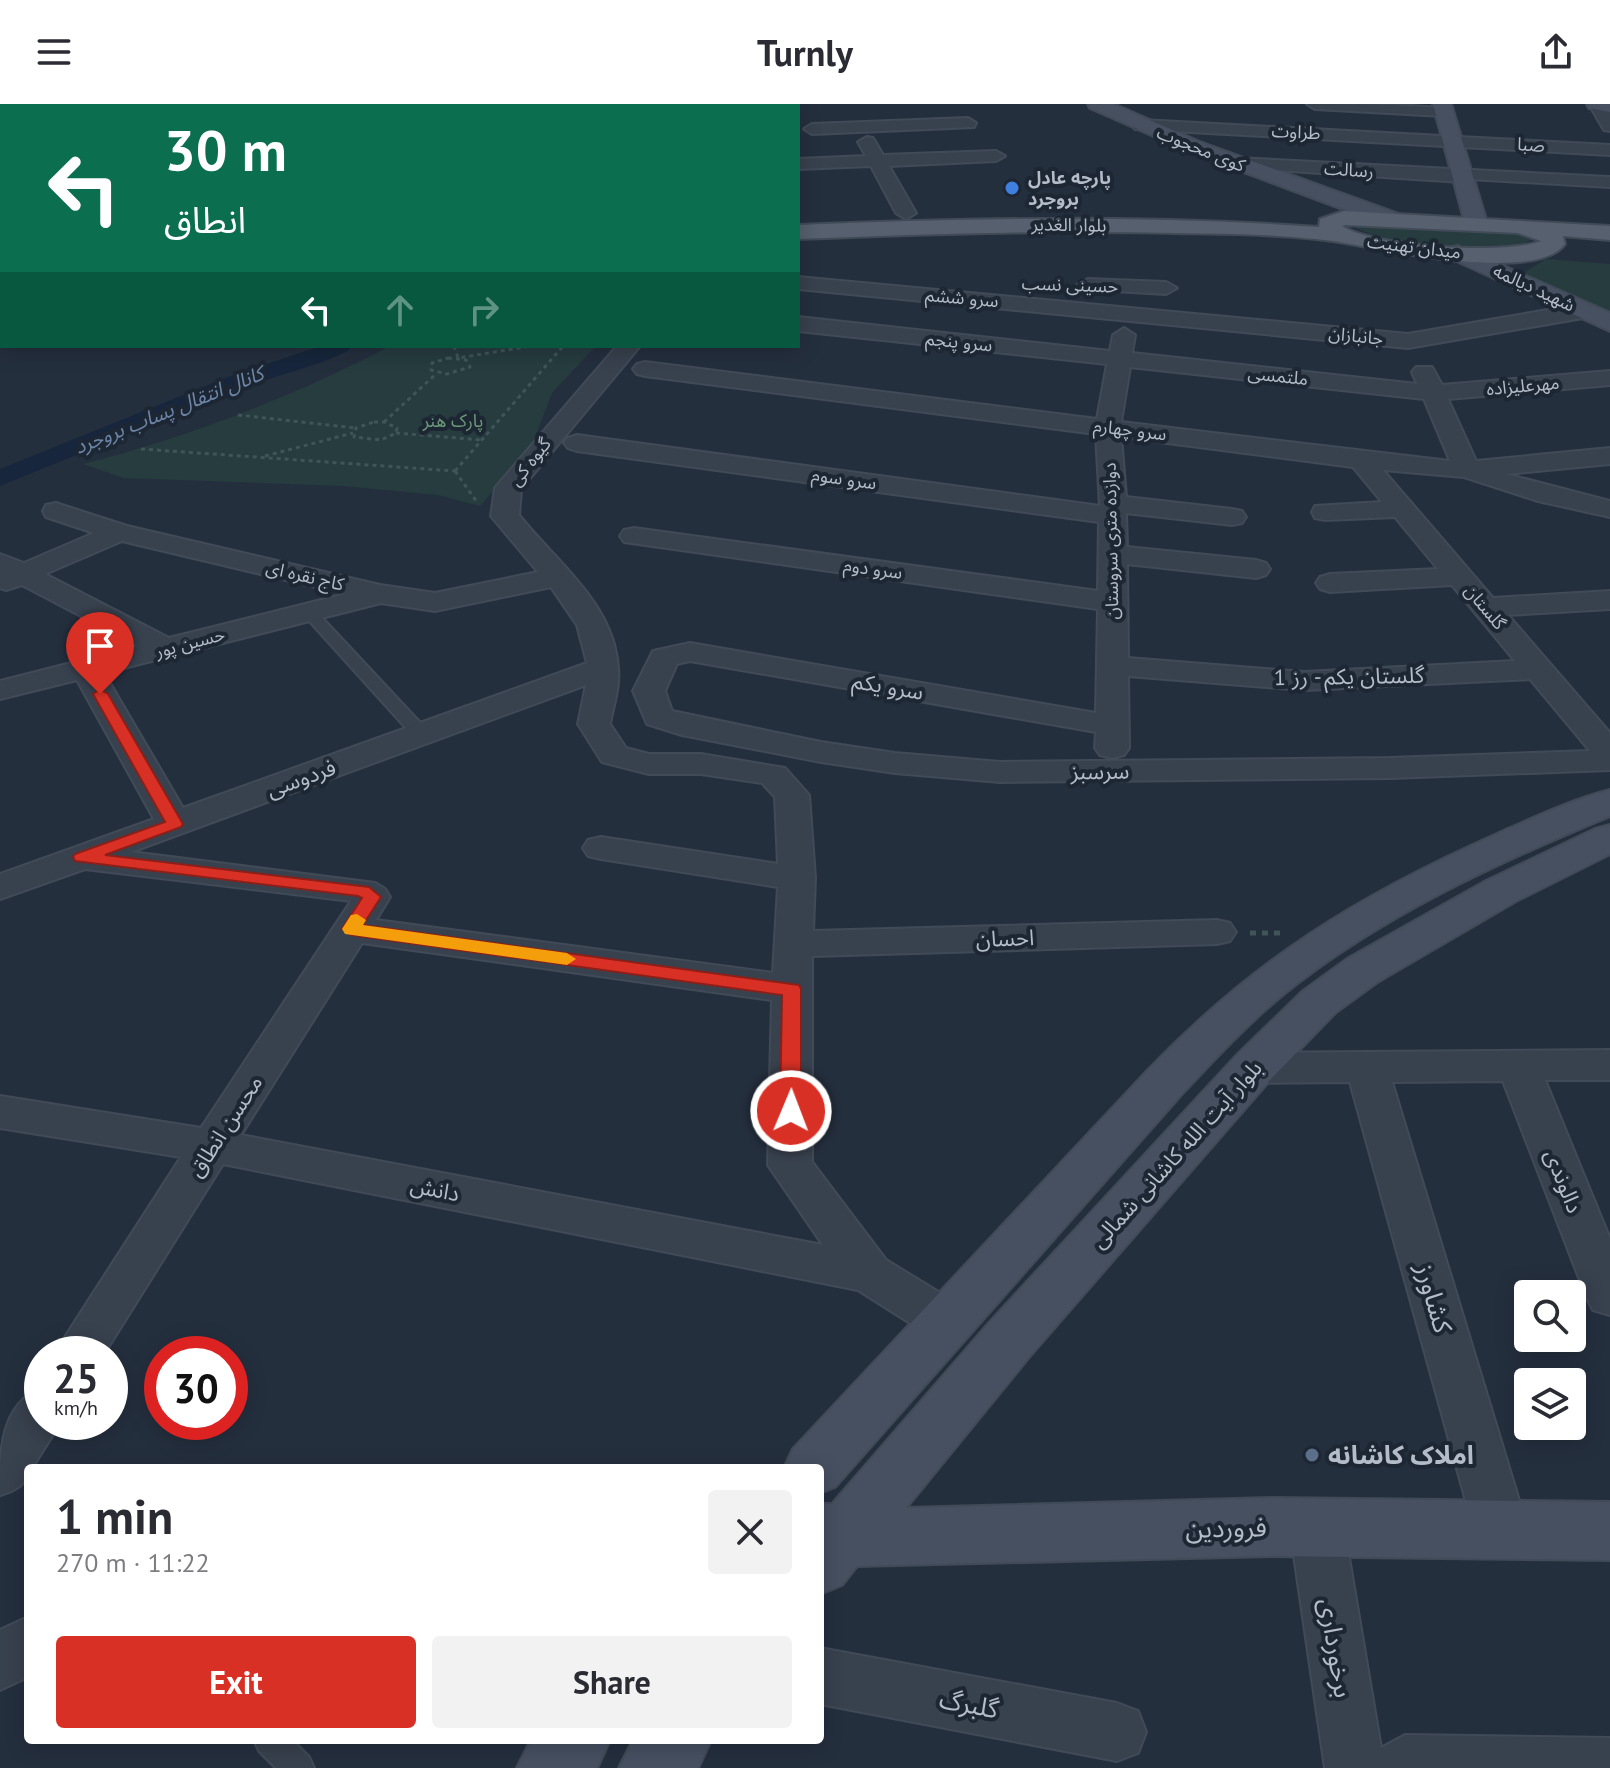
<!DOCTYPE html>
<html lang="en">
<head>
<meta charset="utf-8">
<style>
	body { margin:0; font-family:"PT Sans","Noto Sans Arabic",sans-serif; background:#f2f2f3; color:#2b2b33; height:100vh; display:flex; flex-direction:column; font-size:30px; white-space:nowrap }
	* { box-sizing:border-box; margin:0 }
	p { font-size:26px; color:#7c7c81 }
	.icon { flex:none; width:44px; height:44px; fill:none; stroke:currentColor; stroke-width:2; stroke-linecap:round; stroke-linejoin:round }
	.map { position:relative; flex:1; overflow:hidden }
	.drawer { position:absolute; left:24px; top:1360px; width:800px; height:280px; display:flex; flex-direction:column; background:#fff; border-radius:8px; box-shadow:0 4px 20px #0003 }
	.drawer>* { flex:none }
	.guide { position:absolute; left:0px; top:0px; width:800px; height:244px; box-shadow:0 4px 20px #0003; background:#0b6e4f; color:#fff; overflow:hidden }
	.tools { position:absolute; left:1514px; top:1176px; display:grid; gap:16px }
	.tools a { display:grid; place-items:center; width:72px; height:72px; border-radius:8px; background:#fff; box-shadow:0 4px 20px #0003; font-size:40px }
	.speed { position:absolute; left:24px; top:1232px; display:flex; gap:16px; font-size:40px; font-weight:700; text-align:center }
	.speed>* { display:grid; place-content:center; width:104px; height:104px; border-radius:50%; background:#fff; box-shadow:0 4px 20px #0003; line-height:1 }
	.speed small { font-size:20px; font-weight:400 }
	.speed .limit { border:12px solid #d22; background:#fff; color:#111 }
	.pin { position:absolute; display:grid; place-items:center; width:68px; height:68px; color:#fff; margin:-82px -34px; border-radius:50% 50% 50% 0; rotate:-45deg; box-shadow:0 0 8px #0007 }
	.pin .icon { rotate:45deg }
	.me { position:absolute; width:88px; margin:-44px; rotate:1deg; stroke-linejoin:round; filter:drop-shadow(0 0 6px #0008) }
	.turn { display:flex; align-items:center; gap:28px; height:168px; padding:0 32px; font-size:36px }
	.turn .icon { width:104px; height:104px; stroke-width:2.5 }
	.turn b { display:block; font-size:56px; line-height:68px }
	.lanes { display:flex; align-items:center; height:76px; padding:0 32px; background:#0003; justify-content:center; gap:40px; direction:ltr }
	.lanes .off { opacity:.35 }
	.round { display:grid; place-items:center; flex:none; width:84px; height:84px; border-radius:8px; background:#f2f2f3 }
	.summary { display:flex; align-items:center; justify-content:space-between; height:136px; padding:0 32px }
	h1 { font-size:48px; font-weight:800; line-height:60px }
	.primary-button { display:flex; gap:16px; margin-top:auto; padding:16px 32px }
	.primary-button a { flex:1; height:92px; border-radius:8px; background:#d93025; color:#fff; font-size:32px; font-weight:800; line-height:92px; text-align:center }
	.primary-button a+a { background:#f2f2f3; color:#2b2b33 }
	header { display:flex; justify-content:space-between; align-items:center; height:104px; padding:0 32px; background:#fff; font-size:36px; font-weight:800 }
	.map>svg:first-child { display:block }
</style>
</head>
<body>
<header><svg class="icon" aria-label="menu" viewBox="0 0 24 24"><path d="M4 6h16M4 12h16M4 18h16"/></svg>Turnly<svg class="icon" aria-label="share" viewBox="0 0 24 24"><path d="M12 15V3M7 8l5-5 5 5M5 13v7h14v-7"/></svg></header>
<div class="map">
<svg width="1610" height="1664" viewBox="0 0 1610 1664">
	<rect width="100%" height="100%" fill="#242f3e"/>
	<path fill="#263c3f" d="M1360 120 1522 128 1534 134C1507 155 1386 140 1356 124Z
		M1546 155 1610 160V209L1523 169Z
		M390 242H596L552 289 531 343 480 402 438 391 343 382 124 374 83 360C186 334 297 291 390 242Z"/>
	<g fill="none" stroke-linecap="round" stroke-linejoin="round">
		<path fill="#17263c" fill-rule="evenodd" d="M718 0H738L717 2Z
			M321 242H351L348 247 323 258 244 283 0 382V365L228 273Z"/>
		<defs>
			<path id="lane" d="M308 502 313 504 427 626 430 630 427 634H415L303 510 300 507Z
				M254 1636H292L309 1653 314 1664H276L259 1647Z"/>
			<path id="street" d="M58 0H95L96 2H59Z
				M1307 0C1331 0 1438 0 1451 7L1443 12 1315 5Z
				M1589 0H1605L1610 8V27L1604 26Z
				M968 14 976 19 974 23 812 30 804 25 812 20Z
				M1141 16 1610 41V51L1135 25 1133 21 1135 17Z
				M0 28H2V38H0Z
				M867 33 873 34 883 51 996 47 1005 52 996 57 889 62 916 109 906 115 896 109 871 62 798 65V55L866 52 858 38Z
				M1235 54 1610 73V83L1470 75 1462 78 1229 63 1226 59 1229 55Z
				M0 171H2V183H0Z
				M798 173 1408 230 1583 200 1594 207 1583 214 1408 244 798 185Z
				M1088 175 1166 178 1177 184 1166 190 1081 185 1077 181Z
				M798 213 1110 247 1113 231 1124 224 1135 231 1132 249 1417 280 1412 268 1416 263H1432L1442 281 1610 267V281L1448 295 1476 357 1610 344V360L1506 370 1610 397V413L1538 397 1464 373 1383 366 1493 494 1610 487V505L1508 511 1610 629V666L1390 674 1000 678 895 669 821 658 682 631 647 620 633 587 653 547 690 539 1096 609 1098 505 624 438 620 432 624 426 634 424 1098 487 1099 418 577 347 568 344 564 339 568 334 577 331 1100 402 1096 330 645 272 637 270 633 265 637 260 645 258 1097 315 1107 260 798 227ZM1130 263 1424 295 1450 357 1121 318ZM1121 333 1353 363 1382 398 1315 402 1312 408 1315 414 1325 416 1395 413 1438 465 1330 470 1320 473 1316 479 1320 485 1330 488 1452 481 1515 557 1305 568 1128 554 1127 460 1256 474 1266 471 1270 465 1266 459 1256 456 1127 443 1126 409 1232 421 1242 419 1246 413 1242 407 1232 405 1126 393ZM690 557 1096 628 1095 644 1100 651 1112 654 1124 651 1129 644 1128 572 1305 586 1530 575 1590 647 1390 654 1000 658 895 649 821 638 672 607 665 587 677 560Z
				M617 242H640L521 385 519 411C556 458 615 500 618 565 620 583 613 602 610 620L626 644 649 650H701L785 664 809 691 815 774 813 827 1217 816 1230 819 1236 828 1230 837 1217 840 812 852V1058L886 1156 963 1203 970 1217 963 1231 946 1237 929 1231 858 1186 223 1060 104 1250H54L181 1053 0 1024V992L201 1024 351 797 85 765 0 795V770L154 715 77 576 0 595V577L138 542 22 481 6 486 0 484V450L24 459 94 429 46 413 43 407 46 401 56 399 127 422 380 481 435 489 538 468 491 412 495 384ZM122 437 345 490 169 534 45 470ZM551 483 577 521 587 559 183 704 104 569 381 499 435 507ZM586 581 578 620 602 658 649 670H701L762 679 775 693 778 760 601 733 588 736 583 744 588 752 601 755 778 783 773 869 376 816 390 793 385 785 375 779 131 748ZM362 839 772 896 768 1061 823 1141 241 1031Z
				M1610 946V976H1545L1610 1135V1211L1593 1206 1586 1192 1503 977 1392 978 1528 1426 1520 1443 1501 1451 1482 1443 1474 1426 1350 978 1253 979 1238 974 1232 964 1238 954 1253 949Z
				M42 1283V1318H61L32 1364H28C28 1381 14 1387 0 1391 0 1347 0 1301 42 1283Z
				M1317 1399 1336 1407 1344 1424 1381 1644 1405 1631 1610 1634V1664H1325L1290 1424 1298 1407Z
				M28 1513V1573L0 1586V1526Z
				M820 1544 1117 1599 1138 1607 1146 1628 1138 1649 1117 1657 820 1600Z"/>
			<path id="secondary" d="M1088 0H1113L1202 39 1401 111 1404 116 1401 121H1385L1188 47 1090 4Z
				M1433 0H1451L1487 119 1484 124H1468L1465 119Z
				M1587 0H1610V8L1589 4Z
				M1458 142 1610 209V227L1450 154 1446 149 1450 144Z
				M1610 686V712C1496 759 1381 812 1285 889 1247 920 1214 956 1181 991L835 1383 820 1389V1364H784L793 1345 1147 967C1254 856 1357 792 1497 730 1533 714 1571 696 1610 686Z
				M1610 721V750L1516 797 1379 877 1335 909 1270 976 1029 1253 906 1404 1271 1394 1610 1398V1456L1271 1452 857 1462 842 1481 820 1490V1400H832L989 1219 1236 952 1303 887 1347 855 1486 777 1595 725Z
				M531 1636H610L597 1664H517Z
				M633 1636H711L698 1664H619Z"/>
			<path id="primary" d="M1344 107 1610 122V136L1563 132 1565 140C1535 181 1377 144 1333 137 1282 130 1227 130 1175 129 1049 126 924 130 798 135V121C972 114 1145 111 1319 123L1320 115ZM1346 121 1518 129 1541 137C1505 151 1375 143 1342 122Z
				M0 196H2V210H0Z"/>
		</defs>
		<use href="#lane" stroke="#414a57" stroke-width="4"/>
		<use href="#street" stroke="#414a57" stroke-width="4"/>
		<use href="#secondary" stroke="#414a57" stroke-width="4"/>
		<use href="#primary" stroke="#414a57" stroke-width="4"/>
		<path stroke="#3f5557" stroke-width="3" stroke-dasharray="4 4" stroke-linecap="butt" d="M454 242 458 254 531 242
			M448 254 466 256 470 263 447 270 431 266 432 259Z
			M238 311 356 324
			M374 318H384L397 324 396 329 381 336 354 333 356 324Z
			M384 318 437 269
			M396 329 482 336
			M141 345 455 367
			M265 352 353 329
			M455 367 563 242
			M455 367 477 398"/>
		<path stroke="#3f5557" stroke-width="5" stroke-dasharray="6 6" stroke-linecap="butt" d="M1250 829H1280"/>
		<use href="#lane" fill="#38414e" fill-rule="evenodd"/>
		<use href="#street" fill="#38414e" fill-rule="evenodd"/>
		<use href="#secondary" fill="#465061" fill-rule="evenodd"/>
		<use href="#primary" fill="#56606e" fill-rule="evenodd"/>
	</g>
	<path fill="#d93025" stroke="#8d1f18" stroke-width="2" d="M100 585 108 590 183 720 181 723 105 751 369 783 381 793 363 821 799 881 801 885V1007L798 1012H783L780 1007 782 891 351 831 342 825 362 794 358 792 75 757 73 753 75 750 165 718 93 590Z"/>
	<path fill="#f59e0b" d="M357 810 366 816 363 821 567 849 576 855 567 861 345 830 342 825 351 811Z"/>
	<circle fill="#3f7fe0" stroke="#1d2633" stroke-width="3" cx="1012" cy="84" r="8"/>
	<circle fill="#5c6f8a" stroke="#1d2633" stroke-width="3" cx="1312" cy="1351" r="8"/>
	<g text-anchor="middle" stroke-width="8" stroke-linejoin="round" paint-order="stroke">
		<g font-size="18" fill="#b4bcc9" stroke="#1d2633">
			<text transform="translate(1296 28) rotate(3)" y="6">طراوت</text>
			<text transform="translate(1531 41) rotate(4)" y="6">صبا</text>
			<text transform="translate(1201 45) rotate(22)" y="6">کوی محجوب</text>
			<text transform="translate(1349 66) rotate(4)" y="6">رسالت</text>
			<text transform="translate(1069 121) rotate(1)" y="6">بلوار الغدیر</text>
			<text transform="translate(1414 143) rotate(7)" y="6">میدان تهنیت</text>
			<text transform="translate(1070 181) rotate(2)" y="6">حسینی نسب</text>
			<text transform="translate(1534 184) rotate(25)" y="6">شهید دیالمه</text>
			<text transform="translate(962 194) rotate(5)" y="6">سرو ششم</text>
			<text transform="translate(1356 232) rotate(6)" y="6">جانبازان</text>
			<text transform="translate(959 238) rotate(6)" y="6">سرو پنجم</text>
			<text transform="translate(1278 272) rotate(6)" y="6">ملتمسی</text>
			<text transform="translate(1523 282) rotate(-5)" y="6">مهرعلیزاده</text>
			<text transform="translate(1130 326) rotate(7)" y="6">سرو چهارم</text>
			<text transform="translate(530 358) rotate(-52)" y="6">گیوه کی</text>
			<text transform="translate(844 375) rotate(8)" y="6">سرو سوم</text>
			<text transform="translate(1111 437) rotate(-91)" y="6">دوازده متری سروستان</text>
			<text transform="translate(873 465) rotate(8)" y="6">سرو دوم</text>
			<text transform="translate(305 472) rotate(13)" y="6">کاج نقره ای</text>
			<text transform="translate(1485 503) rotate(50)" y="6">گلستان</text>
			<text transform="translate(190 539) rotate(-15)" y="6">حسین پور</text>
		</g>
		<g font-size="18" font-weight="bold" fill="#b4bcc9" stroke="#1d2633" text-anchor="start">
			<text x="1028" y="80">پارچه عادل<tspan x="1028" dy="21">بروجرد</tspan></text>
		</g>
		<g font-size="18" fill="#6b9a76" stroke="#1d2633">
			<text x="453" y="323">پارک هنر</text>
		</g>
		<g font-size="20" font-style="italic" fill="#6d86a8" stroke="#1d2633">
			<text transform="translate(169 306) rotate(-22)" y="7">کانال انتقال پساب بروجرد</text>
		</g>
		<g font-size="22" fill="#b4bcc9" stroke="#1d2633">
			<text transform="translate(1349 572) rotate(-1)" y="8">گلستان یکم - رز 1</text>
			<text transform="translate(888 582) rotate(10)" y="8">سرو یکم</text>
			<text transform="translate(1100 667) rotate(-1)" y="8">سرسبز</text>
			<text transform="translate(301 674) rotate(-20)" y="8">فردوسی</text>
			<text transform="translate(1005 834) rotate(-2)" y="8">احسان</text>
			<text transform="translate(225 1022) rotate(-57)" y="8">محسن انطاق</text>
			<text transform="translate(1176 1050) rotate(-48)" y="8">بلوار آیت الله کاشانی شمالی</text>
			<text transform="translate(1564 1077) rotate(68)" y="8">دالوندی</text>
			<text transform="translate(435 1085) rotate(11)" y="8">دانش</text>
		</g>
		<g font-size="26" fill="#b4bcc9" stroke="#1d2633">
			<text transform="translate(1434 1194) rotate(74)" y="9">کشاورز</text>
			<text transform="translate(1226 1424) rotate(-1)" y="9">فروردین</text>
			<text transform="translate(1336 1544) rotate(81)" y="9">برخورداری</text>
			<text transform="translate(969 1600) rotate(11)" y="9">گلبرگ</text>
		</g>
		<g font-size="26" font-weight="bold" fill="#b4bcc9" stroke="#1d2633" text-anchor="start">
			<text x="1328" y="1360">املاک کاشانه</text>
		</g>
	</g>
</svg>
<div class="tools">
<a><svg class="icon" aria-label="search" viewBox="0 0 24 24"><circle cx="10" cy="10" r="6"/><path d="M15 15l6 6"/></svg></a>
<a><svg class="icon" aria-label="layers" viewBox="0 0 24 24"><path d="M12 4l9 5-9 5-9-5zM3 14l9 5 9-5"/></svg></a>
</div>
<div class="speed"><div>25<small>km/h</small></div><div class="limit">30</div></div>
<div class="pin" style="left:100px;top:590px;background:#d93025"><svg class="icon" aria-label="arrive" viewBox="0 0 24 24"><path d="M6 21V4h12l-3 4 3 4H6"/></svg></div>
<svg class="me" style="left:791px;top:1007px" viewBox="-20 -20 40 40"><circle r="17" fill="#d93025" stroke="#fff" stroke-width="3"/><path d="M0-11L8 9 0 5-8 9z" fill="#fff"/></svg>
<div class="guide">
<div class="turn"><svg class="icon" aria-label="left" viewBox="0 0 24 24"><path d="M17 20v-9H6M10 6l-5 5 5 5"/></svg><div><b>30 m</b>انطاق</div></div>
<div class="lanes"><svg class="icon" aria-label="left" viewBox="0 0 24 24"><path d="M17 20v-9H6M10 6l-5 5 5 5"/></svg><svg class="icon off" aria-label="ahead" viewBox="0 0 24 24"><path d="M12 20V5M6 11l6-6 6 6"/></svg><svg class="icon off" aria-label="right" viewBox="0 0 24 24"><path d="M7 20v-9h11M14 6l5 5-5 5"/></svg></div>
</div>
<section class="drawer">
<div class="summary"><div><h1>1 min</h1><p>270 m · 11:22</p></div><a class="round"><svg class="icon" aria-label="close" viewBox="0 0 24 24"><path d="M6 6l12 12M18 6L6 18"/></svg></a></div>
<div class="primary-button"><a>Exit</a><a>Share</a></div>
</section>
</div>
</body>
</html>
